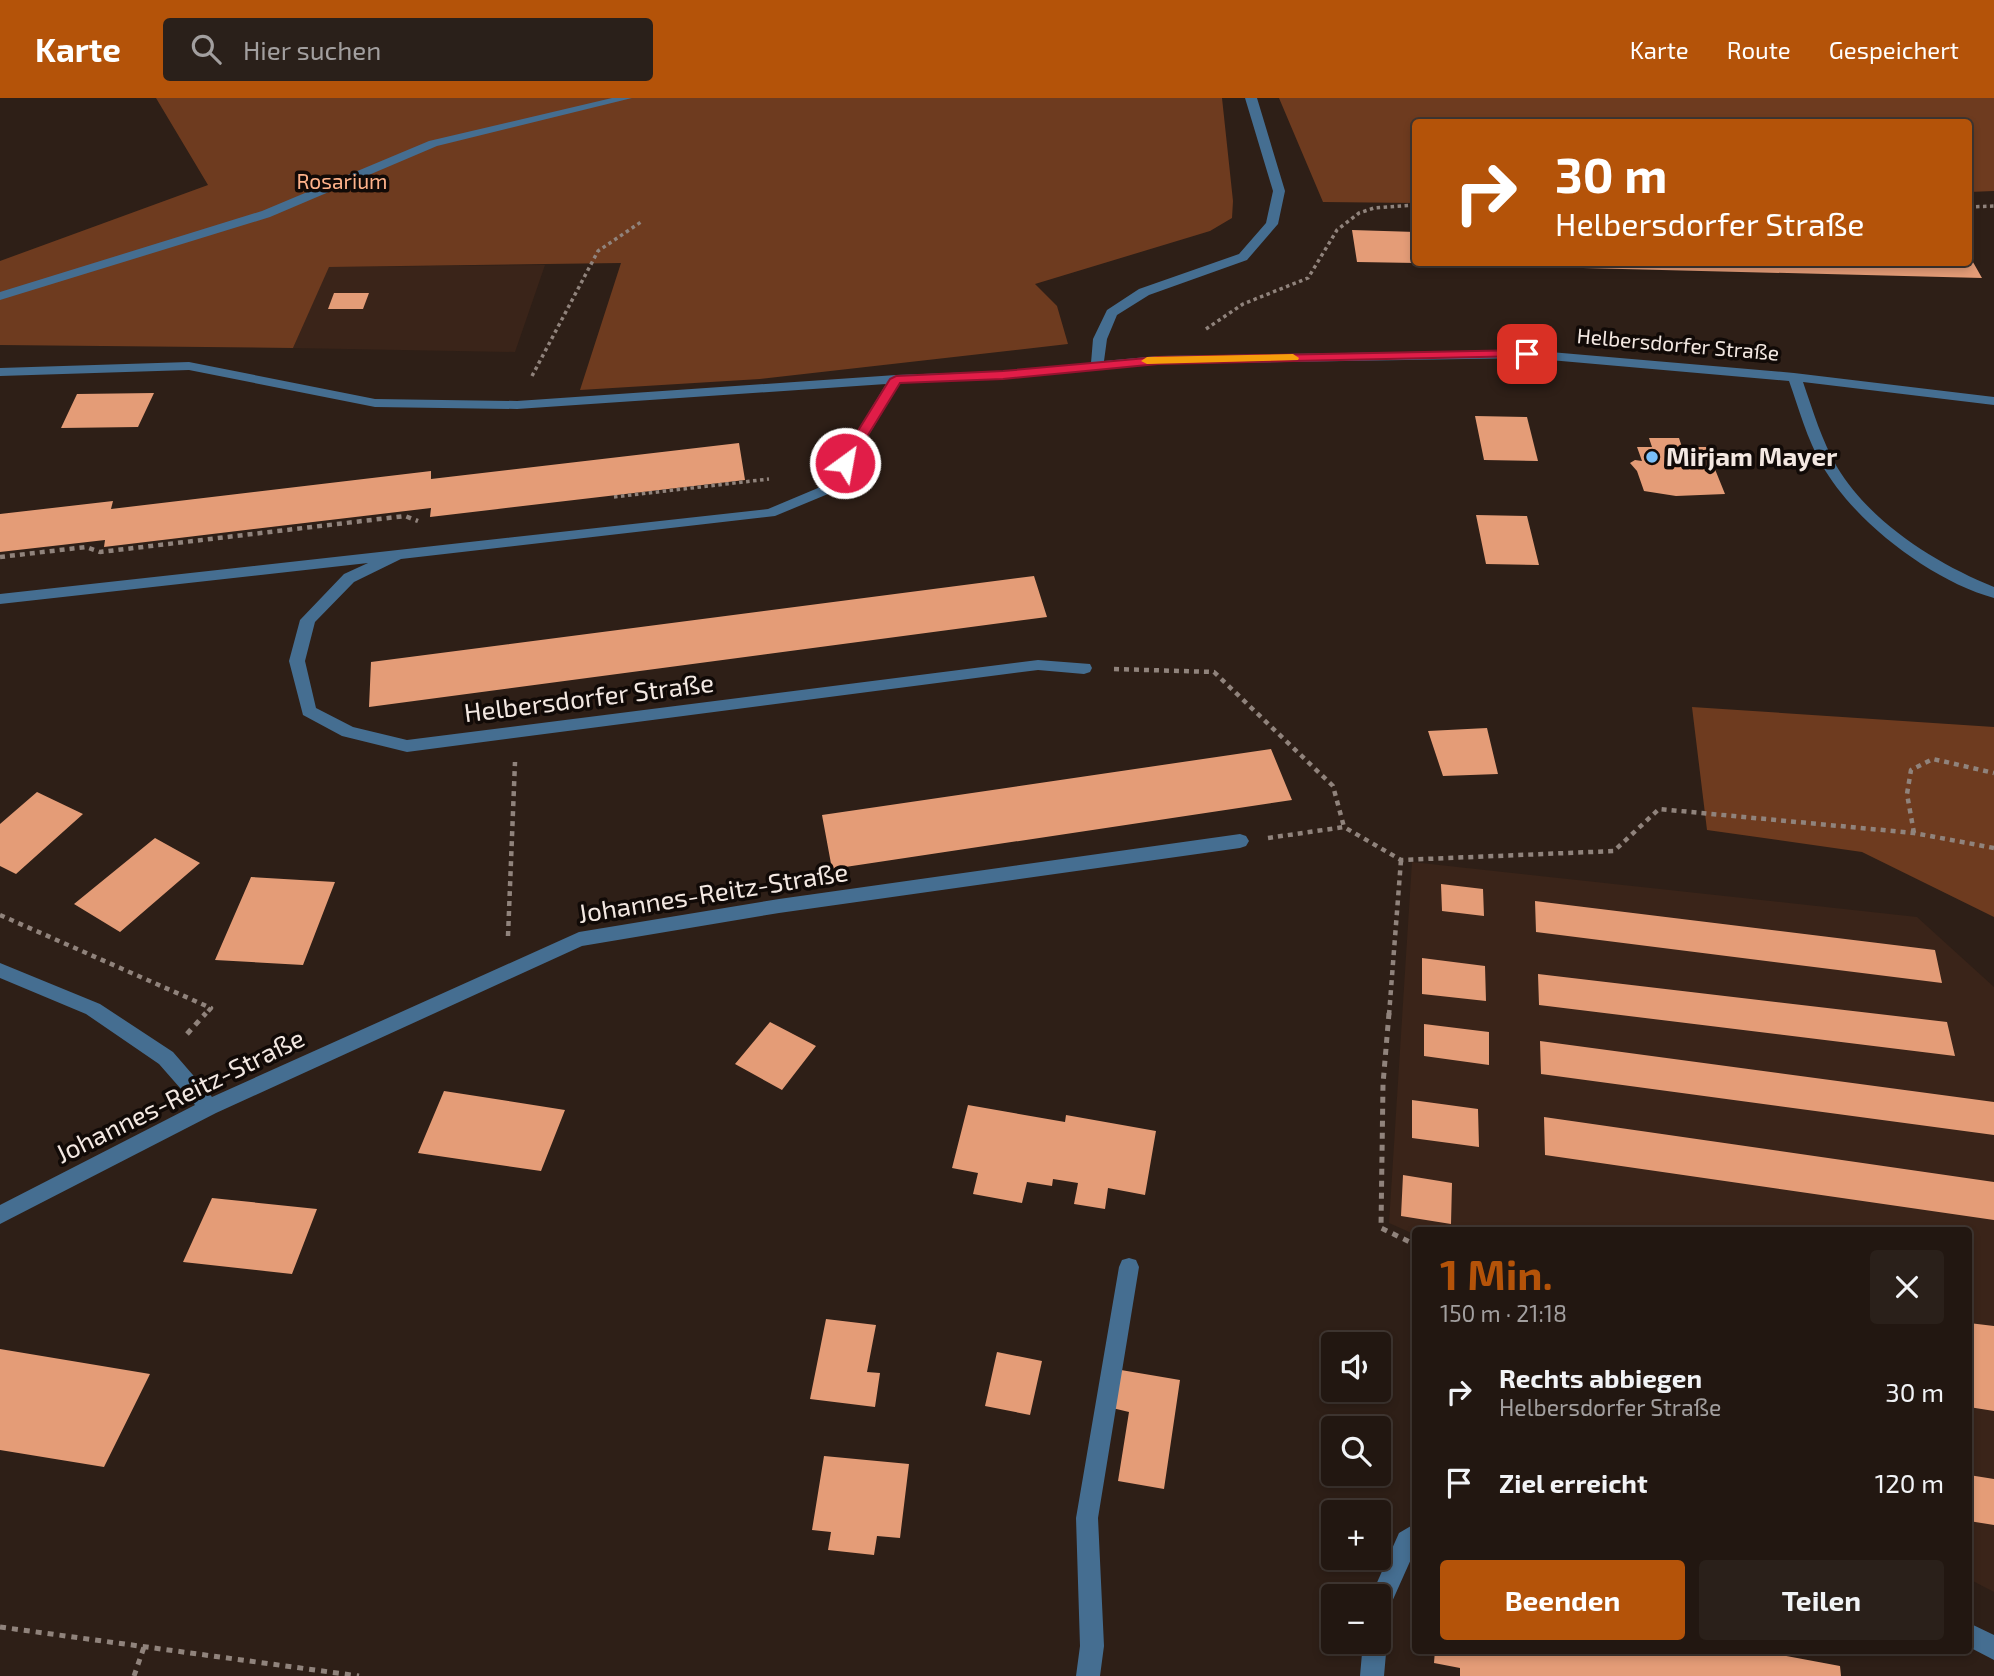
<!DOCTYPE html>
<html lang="de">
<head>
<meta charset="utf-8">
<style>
	body { margin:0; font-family:"Exo 2",sans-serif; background:#2a201a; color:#f1f3f6; height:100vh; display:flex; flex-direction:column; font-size:26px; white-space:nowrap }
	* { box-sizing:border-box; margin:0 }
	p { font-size:23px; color:#a29f9f }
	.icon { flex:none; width:38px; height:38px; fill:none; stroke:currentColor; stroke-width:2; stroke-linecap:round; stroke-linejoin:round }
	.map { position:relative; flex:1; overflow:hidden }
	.sheet { position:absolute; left:1412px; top:1129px; width:560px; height:427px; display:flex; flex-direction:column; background:#221711; border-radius:7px; box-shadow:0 4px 10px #0003,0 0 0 2px #3f3631 }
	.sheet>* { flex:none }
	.top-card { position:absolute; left:1412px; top:21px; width:560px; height:147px; border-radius:7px; box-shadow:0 4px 10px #0003,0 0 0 2px #3f3631; background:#b45309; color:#fff; overflow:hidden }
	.buttons { position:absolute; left:1321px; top:1234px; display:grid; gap:14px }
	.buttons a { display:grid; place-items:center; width:70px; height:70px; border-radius:7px; background:#221711; box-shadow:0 4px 10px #0003,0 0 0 2px #3f3631; font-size:35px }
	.pin { position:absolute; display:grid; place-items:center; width:60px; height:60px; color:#fff; margin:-30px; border-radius:14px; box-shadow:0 4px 10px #0006 }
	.me { position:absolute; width:77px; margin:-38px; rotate:32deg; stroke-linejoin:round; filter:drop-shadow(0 0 5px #0008) }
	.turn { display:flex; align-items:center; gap:24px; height:147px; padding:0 28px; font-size:32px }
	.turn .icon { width:91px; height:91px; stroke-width:2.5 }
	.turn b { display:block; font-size:49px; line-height:60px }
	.round { display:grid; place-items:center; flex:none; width:74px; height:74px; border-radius:7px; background:#2a201a }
	.summary { display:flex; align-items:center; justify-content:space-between; height:119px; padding:0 28px }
	h1 { font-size:42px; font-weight:700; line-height:52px; color:#b45309 }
	.action { display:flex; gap:14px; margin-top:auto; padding:14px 28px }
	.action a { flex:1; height:80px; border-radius:7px; background:#b45309; color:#fff; font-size:28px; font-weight:700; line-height:80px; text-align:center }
	.action a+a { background:#2a201a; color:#f1f3f6 }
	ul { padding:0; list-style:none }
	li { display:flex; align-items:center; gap:21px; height:91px; padding:0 28px }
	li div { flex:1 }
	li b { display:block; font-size:26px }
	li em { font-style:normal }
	header { display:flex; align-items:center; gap:42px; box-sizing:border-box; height:98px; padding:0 35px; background:#b45309; color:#fff }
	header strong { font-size:33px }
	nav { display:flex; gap:38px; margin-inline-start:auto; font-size:24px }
	.search { width:490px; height:63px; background:#2a201a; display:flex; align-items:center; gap:18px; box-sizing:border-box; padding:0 24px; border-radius:7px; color:#a29f9f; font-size:26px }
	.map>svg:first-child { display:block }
</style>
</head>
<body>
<header>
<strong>Karte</strong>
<div class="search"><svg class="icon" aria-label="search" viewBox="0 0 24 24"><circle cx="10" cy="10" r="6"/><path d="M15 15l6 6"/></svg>Hier suchen</div>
<nav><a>Karte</a><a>Route</a><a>Gespeichert</a></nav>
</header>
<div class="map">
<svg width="1994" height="1578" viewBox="0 0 1994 1578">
	<rect width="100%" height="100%" fill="#2e1f17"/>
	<path fill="#3a2419" d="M545 167 515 254 293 250 328 169Z
		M1412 764 1917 819 1994 889V1494L1969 1481V1132H1416V1137L1389 1125Z"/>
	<path fill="#6e3b1f" d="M156 0H1222L1233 103 1232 120 1210 133 1035 186 1057 208 1068 246 760 281 580 292 621 165 329 169 293 250 0 247V163L208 87Z
		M1279 0H1994V93L1969 94V24H1416V105L1323 104Z
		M1692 609 1994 629V819L1862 754 1707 732Z"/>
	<path fill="#e49c77" d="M1352 132 1416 134V165L1357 164Z
		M1969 157 1982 180 1465 167V164H1969Z
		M334 195H369L363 211H328Z
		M154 295 138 329 61 330 77 296Z
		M1475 318 1527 319 1538 363 1484 362Z
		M1649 340H1679L1682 349H1706L1725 396 1676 398 1644 393 1637 373 1630 365 1635 362 1642 363 1637 349H1652Z
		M739 345 745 382 430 419 431 410 104 449 105 442 0 454V416L113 403 111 411 431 373V381Z
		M1476 417 1527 418 1539 467 1486 466Z
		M1034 478 1047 519 369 609 371 564Z
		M1487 630 1498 676 1443 678 1428 633Z
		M1271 651 1292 702 832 771 822 717Z
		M37 694 83 716 16 776 0 768V726Z
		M155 740 200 765 120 834 74 806Z
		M251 779 335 784 303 867 215 862Z
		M1441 786 1483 791 1484 818 1442 813Z
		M1535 803 1935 852 1942 885 1536 834Z
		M1422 860 1485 868 1486 903 1422 896Z
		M1538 876 1947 924 1955 958 1539 907Z
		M770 924 816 948 782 992 735 966Z
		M1424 926 1489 934V967L1424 958Z
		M1540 943 1994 1004V1037L1541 976Z
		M444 993 565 1012 541 1073 418 1055Z
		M1412 1002 1478 1011 1479 1049 1412 1040Z
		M968 1007 1065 1024 1066 1017 1156 1033 1145 1097 1108 1090 1105 1111 1074 1106 1078 1085 1053 1081 1052 1088 1027 1084 1022 1105 973 1096 978 1075 952 1070Z
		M1544 1019 1994 1084V1122L1545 1057Z
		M1403 1077 1452 1085 1451 1126 1401 1118Z
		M212 1100 317 1111 292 1176 183 1164Z
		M826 1221 876 1227 867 1274 880 1275 875 1309 810 1301Z
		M1969 1225 1994 1228V1313L1969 1309Z
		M0 1251 150 1276 104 1369 0 1352Z
		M997 1254 1042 1263 1030 1317 985 1308Z
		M1115 1271 1180 1282 1164 1391 1118 1383 1129 1314 1108 1309Z
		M824 1358 909 1366 900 1440 877 1438 874 1457 828 1452 831 1434 812 1432Z
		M1969 1377 1994 1381V1427L1969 1423Z
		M1435 1552H1781V1557L1840 1568 1841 1578H1460V1570L1434 1565Z"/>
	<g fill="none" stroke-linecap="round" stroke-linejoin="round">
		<path stroke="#90837c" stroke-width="3.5" stroke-dasharray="3.5 3.5" stroke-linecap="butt" d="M1969 109 1994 108
			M1206 231 1243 206 1308 180 1337 132 1359 115 1374 110 1416 107
			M532 278 598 153 641 124
			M614 399 769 381"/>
		<path stroke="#90837c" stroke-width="4.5" stroke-dasharray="5 5" stroke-linecap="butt" d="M0 459 86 449 100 454 405 418 418 423
			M1114 571 1214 574 1333 688 1344 729
			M1914 735 1907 696 1911 672 1933 661 1994 675
			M1268 740 1344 729 1401 762 1614 753 1659 711 1914 735 1994 750
			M0 817 211 910 205 917
			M508 838 515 664
			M1389 917 1401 762"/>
		<path stroke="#90837c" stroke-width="5" stroke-dasharray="6 6" stroke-linecap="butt" d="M1389 915 1383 986 1381 1130 1416 1147
			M187 936 206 915
			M0 1529 359 1578
			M1447 1552V1555
			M134 1578 144 1549"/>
		<path fill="#456e91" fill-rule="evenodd" d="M612 0H632L437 48 270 119 0 202V194L262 113 429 43Z
			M1245 0H1257L1285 93 1278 126 1247 162 1149 197 1117 217 1107 241 1104 263 1158 258 1527 252 1794 275 1994 299V307L1803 284C1813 313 1822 343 1837 369 1871 425 1935 465 1994 489V500C1932 483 1854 424 1822 367 1807 341 1799 311 1789 283L1527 260 1158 266 1004 281 900 285 841 383 828 396 775 418 401 461 354 484 315 524 305 563 316 610 353 629 407 642 1038 562 1090 566 1092 570 1090 574 1084 576 1038 572 407 654 342 638 303 617 289 563 300 522 344 476 368 465 0 506V496L768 411 818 390 831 377 886 286 517 311 375 309 189 272 0 278V270L189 264 375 301 517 303 896 277 1004 273 1091 265 1093 241 1107 212 1139 191 1239 156 1266 125 1273 93Z
			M1240 736 1246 738 1249 743 1246 748 1240 750 779 815 582 848 216 1015 0 1126V1107L195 1007 159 966 86 916 0 880V865L100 906 173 954 212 999 579 834 779 801Z
			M1129 1160 1136 1162 1139 1169 1098 1420 1104 1548 1100 1578H1076L1080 1548 1076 1420 1119 1169 1122 1162Z
			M1416 1425V1450L1387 1515 1379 1519V1498H1371L1399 1435Z
			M1969 1525 1994 1537V1562L1969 1549Z
			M1379 1534 1383 1536 1387 1544 1384 1578H1360L1363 1544H1379Z"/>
	</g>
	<path fill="#e11d48" stroke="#92132f" stroke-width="2" d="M1527 252 1533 256 1531 258 1158 266 1003 281 900 285 849 368 845 369 838 365 890 281 896 278 1003 273 1158 259Z"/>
	<path fill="#f59e0b" d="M1293 256 1299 260 1298 262 1147 266 1141 263 1147 259Z"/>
	<circle fill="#7abff8" stroke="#110a07" stroke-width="2.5" cx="1652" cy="359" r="7"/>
	<g text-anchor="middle" stroke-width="7" stroke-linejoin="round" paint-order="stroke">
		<g font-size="21" fill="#ffb38b" stroke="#110a07">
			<text x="342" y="91">Rosarium</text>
		</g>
		<g font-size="21" fill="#f3e8e2" stroke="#110a07">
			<text transform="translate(1678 247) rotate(5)" y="7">Helbersdorfer Straße</text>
		</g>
		<g font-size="26" font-weight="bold" fill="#f3e8e2" stroke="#110a07" text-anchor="start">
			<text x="1666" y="368">Mirjam Mayer</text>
		</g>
		<g font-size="26" fill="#f3e8e2" stroke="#110a07">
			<text transform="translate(589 600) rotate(-7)" y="9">Helbersdorfer Straße</text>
			<text transform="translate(713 795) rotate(-9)" y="9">Johannes-Reitz-Straße</text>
			<text transform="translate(180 998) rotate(-26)" y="9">Johannes-Reitz-Straße</text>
		</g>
	</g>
</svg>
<div class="buttons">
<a><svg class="icon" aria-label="sound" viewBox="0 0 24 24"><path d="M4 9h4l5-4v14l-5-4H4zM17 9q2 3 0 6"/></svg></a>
<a><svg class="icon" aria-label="search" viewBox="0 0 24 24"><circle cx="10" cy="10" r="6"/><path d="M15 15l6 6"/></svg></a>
<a>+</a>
<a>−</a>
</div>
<div class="pin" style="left:1527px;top:256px;background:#d93025"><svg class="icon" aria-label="arrive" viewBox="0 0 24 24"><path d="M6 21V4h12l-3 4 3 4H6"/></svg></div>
<svg class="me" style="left:845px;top:365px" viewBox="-20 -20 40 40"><circle r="17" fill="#e11d48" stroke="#fff" stroke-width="3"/><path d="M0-11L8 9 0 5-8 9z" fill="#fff"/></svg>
<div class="top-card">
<div class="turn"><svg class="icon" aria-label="right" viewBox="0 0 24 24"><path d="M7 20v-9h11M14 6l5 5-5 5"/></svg><div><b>30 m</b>Helbersdorfer Straße</div></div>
</div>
<section class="sheet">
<div class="summary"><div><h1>1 Min.</h1><p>150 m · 21:18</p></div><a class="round"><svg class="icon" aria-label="close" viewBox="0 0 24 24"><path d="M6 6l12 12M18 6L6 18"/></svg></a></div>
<ul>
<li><svg class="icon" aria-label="right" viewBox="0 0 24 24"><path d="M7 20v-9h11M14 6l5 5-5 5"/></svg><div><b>Rechts abbiegen</b><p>Helbersdorfer Straße</p></div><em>30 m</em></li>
<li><svg class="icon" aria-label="arrive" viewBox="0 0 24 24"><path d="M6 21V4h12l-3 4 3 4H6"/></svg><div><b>Ziel erreicht</b></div><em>120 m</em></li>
</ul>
<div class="action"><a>Beenden</a><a>Teilen</a></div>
</section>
</div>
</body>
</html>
